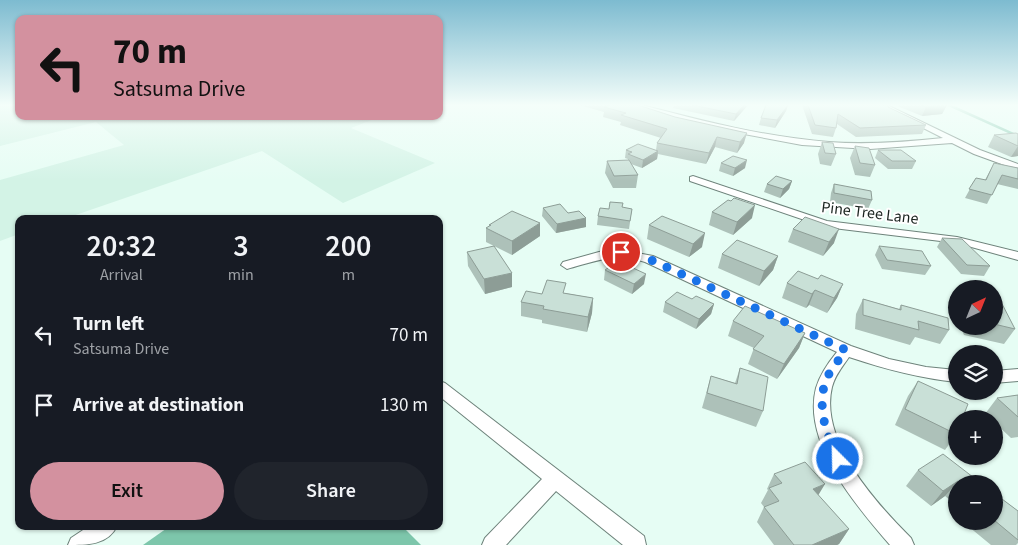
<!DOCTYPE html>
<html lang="en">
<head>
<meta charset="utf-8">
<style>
	body { margin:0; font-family:"Source Sans 3",sans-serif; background:#20242c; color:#f1f3f6; height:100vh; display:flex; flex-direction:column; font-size:19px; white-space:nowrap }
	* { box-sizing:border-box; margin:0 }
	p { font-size:16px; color:#9ea1a6 }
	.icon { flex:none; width:28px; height:28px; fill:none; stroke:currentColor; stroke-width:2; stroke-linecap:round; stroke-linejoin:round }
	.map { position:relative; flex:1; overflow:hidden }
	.sheet { position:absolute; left:15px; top:215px; width:428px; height:315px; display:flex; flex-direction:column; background:#171b24; border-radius:10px; box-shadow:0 1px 4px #0004 }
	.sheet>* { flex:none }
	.hud { position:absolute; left:15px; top:15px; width:428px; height:105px; border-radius:10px; box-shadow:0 1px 4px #0004; background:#d3919f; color:#111; overflow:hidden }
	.needle { width:32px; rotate:43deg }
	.buttons { position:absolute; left:948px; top:280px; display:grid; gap:10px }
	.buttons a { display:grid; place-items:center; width:55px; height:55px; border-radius:50%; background:#171b24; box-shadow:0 1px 4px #0004; font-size:25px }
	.pin { position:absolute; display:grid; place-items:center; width:42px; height:42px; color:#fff; margin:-21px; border:2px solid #fff; border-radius:50%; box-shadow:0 1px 5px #0007 }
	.me { position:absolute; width:55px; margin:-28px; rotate:337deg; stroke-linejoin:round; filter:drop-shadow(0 0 4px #0008) }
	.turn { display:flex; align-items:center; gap:18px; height:105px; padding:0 15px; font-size:22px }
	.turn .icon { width:65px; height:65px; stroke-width:2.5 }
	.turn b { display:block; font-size:35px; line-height:42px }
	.eta { display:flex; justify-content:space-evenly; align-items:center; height:85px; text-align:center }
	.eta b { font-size:30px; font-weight:600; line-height:35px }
	.cta { display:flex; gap:10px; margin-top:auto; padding:10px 15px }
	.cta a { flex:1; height:58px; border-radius:30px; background:#d3919f; color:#111; font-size:20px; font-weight:600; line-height:58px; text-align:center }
	.cta a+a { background:#20242c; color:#f1f3f6 }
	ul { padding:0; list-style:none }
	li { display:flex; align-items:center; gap:15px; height:70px; padding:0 15px }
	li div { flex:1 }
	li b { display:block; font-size:19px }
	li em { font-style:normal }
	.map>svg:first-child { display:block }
</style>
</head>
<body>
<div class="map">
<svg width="1018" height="545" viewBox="0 0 1018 545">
	<rect width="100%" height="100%" fill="#e6fdf4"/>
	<path fill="#d3f3e6" d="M0 105H19V116H382L351 128 435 163 343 203 262 151 64 219H19V234L0 241V180L124 145 96 122 0 146Z"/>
	<path fill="#7dc6ab" d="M170 526H402L421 545H143Z"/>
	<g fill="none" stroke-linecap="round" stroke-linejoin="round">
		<path stroke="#7dc6ab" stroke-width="2.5" d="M949 105 1018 136"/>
		<defs>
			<path id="minor" d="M631 105H642C703 121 765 137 829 142 867 145 905 142 943 138L878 105H887L980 150 1018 164V170L974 154 952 143 870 149 802 145 717 129Z
				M693 176 827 221 957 237 1018 252V260L957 243 825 227 690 181V177Z
				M616 249 653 256 851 346 889 359 926 367 956 370V382C919 378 885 369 849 357 843 366 835 375 832 387 819 441 876 503 911 538L914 545H890C857 507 802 443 816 388 820 375 828 363 837 352L645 262C614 252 597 261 567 269L561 265 563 262 599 252Z
				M1018 369V381L994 383V371Z
				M439 381 445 383 644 536 646 545H623L556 491 506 545H482L485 538 542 479 439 396Z
				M89 526H117C108 545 87 545 68 545L71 538Z"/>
		</defs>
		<use href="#minor" stroke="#6e837b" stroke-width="2"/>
		<use href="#minor" fill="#fff" fill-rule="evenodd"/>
	</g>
	<path fill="#adc1b9" d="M579 105H638L744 143 737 153 715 147 706 164 658 154 657 159 642 168 631 164 638 175 636 188H613L605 173 607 161 628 160V159L625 158 626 150H656L657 143 661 138 620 125 621 122 603 117 604 112Z
		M674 105H748L734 121 673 108Z
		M788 105 786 111 775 128 759 125 761 118Z
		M802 105H889L888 107 926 125 922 134 856 137 837 124 836 128 833 137 812 134Z
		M895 105H947L942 114 922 116Z
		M1018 134V156L1011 157 988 147 994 135Z
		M822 142 836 154 831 166 820 164 818 154Z
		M855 146 875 165 870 177 855 175 850 158Z
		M878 150 916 161 912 169H888L875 158Z
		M721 163 745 168 733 176 719 171Z
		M994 163 1018 168V189L997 184 987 204 965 198 976 178 985 180Z
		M792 181 789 189 780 198 764 192 767 184Z
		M834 184 872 200 868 209 830 202 831 193Z
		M543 208 586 218V227L556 233 542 216Z
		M623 208 632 209 629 229 597 225 598 216 609 209Z
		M712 212 752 218 733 235 709 225Z
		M489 225 540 236 512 255 486 242V228L489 227Z
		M649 225 702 247 689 257 647 239Z
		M793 229 834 243 823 256 788 242Z
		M942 238 990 266 984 276 961 274 937 247Z
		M879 246 931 266 925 275 882 269 875 255Z
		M467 252 512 273V287L485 294 468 266Z
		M722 254 778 256 773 270 759 286 718 268Z
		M605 270 644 284 632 294 604 280Z
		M818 279 843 284 837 298 827 313 809 305 806 308 782 298 787 283Z
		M565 293 593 298 592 313 587 332 542 323V320L521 316V302L542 294Z
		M956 297V318L951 305Z
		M994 297 1015 329 1004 344 964 335 960 326H994Z
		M692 299 714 304 711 314 696 329 663 312 665 302Z
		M863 299 899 309 901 305 949 330 940 344 915 337 910 345 855 329 856 314Z
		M733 321 805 333 799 348 777 379 748 364 754 348 728 336Z
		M740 368 763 411 756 427 702 408 711 376 735 383Z
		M918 381 956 419V435L945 450 895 425 908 396Z
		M1018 395V437L1011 438 994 422V419H991L985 414 997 398Z
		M918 470 982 484H956V505L945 496 931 506 906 486Z
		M774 474 818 495 849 529 839 544 837 545H774L757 522 764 507 761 503 768 490 767 489Z
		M994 493 1018 511V543L1016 545H991L963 522 994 521Z"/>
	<path fill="#8d9d96" d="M744 105H748L734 121 736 114Z
		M788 105 786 111 775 128 777 120Z
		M947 105 942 114 922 116 926 107Z
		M747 133 744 143 737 153 740 142Z
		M717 137 715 147 706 164 709 153Z
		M1018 146V156L1011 157Z
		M658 151 657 159 642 168 643 160Z
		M747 160 745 168 733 176 735 168Z
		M792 181 789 189 780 198 783 189Z
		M755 205 752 218 733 235 737 222Z
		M586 218V227L556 233 557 224Z
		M540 223V236L512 255V241Z
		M839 229 834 243 823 256 829 242Z
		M705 233 702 247 689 257 693 244Z
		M778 256 773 270 759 286 764 271Z
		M512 273V287L485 294 484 279Z
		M646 274 644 284 632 294 634 284Z
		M843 284 837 298 827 313 834 298Z
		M815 290 809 305 806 308 812 294Z
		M593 298 592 313 587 332 588 317Z
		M714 304 711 314 696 329 699 319Z
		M805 333 799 348 777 379 784 364Z
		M958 481 945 496 931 506 943 491Z
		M825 484 816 499 813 489Z
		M849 529 839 544 837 545H812Z"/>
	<path fill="#c9e0d7" stroke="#8d9d96" d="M609 105H638L675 117 747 133 740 142 717 137 709 153 657 143 667 129 621 115 626 113 604 107Z
		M692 105H744L736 114Z
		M766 105H788L777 120 761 118Z
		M808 105H889L888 107 926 125 860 128 838 114 836 128 815 125Z
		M919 105H947L926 107Z
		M1016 133 1018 134V146L994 135Z
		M822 142 833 143 836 154 825 153Z
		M638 144 658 151 643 160 628 154 632 152 626 150Z
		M855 146 869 148 875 165 860 163Z
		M878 150H901L916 161H892Z
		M733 156 747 160 735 168 721 163Z
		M629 160 638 175 614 176 607 161Z
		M994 163 1018 168V179L1002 175 992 195 969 189 976 178 986 180Z
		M776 176 792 181 783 189 767 184Z
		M834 184 871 191 872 200 834 193Z
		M734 198 755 205 737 222 712 212 728 200 731 201Z
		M610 202 623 203 622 207 632 209 630 221 598 216 600 208 609 209Z
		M560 204 568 213 579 211 586 218 557 224 543 208Z
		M512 211 540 223 512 241 486 228 491 225H489Z
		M662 216 705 233 693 244 649 225Z
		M805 217 839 229 829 242 793 229Z
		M942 238 962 239 990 266 967 265Z
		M737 240 778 256 764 271 722 254Z
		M494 246 512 273 484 279 467 252Z
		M879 246 922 251 931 266 887 260Z
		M618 261 646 274 634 284 605 270Z
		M798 271 818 279 821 275 843 284 834 298 815 290 812 294 787 283Z
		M547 280 566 283 563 293 593 298 588 317 543 309 544 306 521 302 526 291 542 294Z
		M677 292 692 299 696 296 714 304 699 319 665 302Z
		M994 297 999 298 1015 329 994 324Z
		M863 299 901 310V305L948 318 949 330 918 321 919 330 863 315Z
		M745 306 805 333 784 364 753 349 764 336 733 321Z
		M740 368 768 377 763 411 707 393 711 376 737 384Z
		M918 381 968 404 962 419H956V434L905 409Z
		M1018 395V417L997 398Z
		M943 454 982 484H961L958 481 943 491 918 470Z
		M805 462 825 484 813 489 849 529 812 545H794L764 507 779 501 769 488 782 483 774 474Z
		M994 493 1018 511V540L994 520Z"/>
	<linearGradient id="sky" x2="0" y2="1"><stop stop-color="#7dbbd0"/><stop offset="0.58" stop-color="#f4fefa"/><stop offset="1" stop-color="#f4fefa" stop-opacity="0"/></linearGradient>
	<rect width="1018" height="181" fill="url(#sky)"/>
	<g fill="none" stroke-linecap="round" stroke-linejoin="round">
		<path stroke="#1a73e8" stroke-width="9" stroke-dasharray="0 16.2" d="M621 252 649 259 846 350C840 359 832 367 828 376 815 401 826 436 838 459"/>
	</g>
	<g text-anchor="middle" stroke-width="4" stroke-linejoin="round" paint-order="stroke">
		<g font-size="16" fill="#1a231f" stroke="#fff">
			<text transform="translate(870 212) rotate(7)" y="6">Pine Tree Lane</text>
		</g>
	</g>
</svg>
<div class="buttons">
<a><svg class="needle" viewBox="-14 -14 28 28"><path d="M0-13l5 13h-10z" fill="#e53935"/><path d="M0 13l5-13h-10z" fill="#9ea1a6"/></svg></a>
<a><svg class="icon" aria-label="layers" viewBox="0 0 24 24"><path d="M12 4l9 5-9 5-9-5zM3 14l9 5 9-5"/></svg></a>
<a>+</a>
<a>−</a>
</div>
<div class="pin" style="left:621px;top:252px;background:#d93025"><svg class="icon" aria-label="arrive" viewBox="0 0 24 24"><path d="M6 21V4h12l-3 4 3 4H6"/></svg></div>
<svg class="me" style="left:838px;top:459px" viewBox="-20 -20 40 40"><circle r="17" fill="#1a73e8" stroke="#fff" stroke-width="3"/><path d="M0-11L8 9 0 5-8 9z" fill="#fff"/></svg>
<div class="hud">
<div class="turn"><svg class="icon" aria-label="left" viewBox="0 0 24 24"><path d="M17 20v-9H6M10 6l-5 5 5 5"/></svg><div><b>70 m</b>Satsuma Drive</div></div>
</div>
<section class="sheet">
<div class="eta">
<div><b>20:32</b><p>Arrival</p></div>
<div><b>3</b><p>min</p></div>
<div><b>200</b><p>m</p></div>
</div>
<ul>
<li><svg class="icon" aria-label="left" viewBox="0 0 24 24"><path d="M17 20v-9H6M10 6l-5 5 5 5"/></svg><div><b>Turn left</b><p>Satsuma Drive</p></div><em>70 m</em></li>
<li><svg class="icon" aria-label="arrive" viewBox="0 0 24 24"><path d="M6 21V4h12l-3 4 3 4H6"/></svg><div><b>Arrive at destination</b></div><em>130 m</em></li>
</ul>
<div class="cta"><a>Exit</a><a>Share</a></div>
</section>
</div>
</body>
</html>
